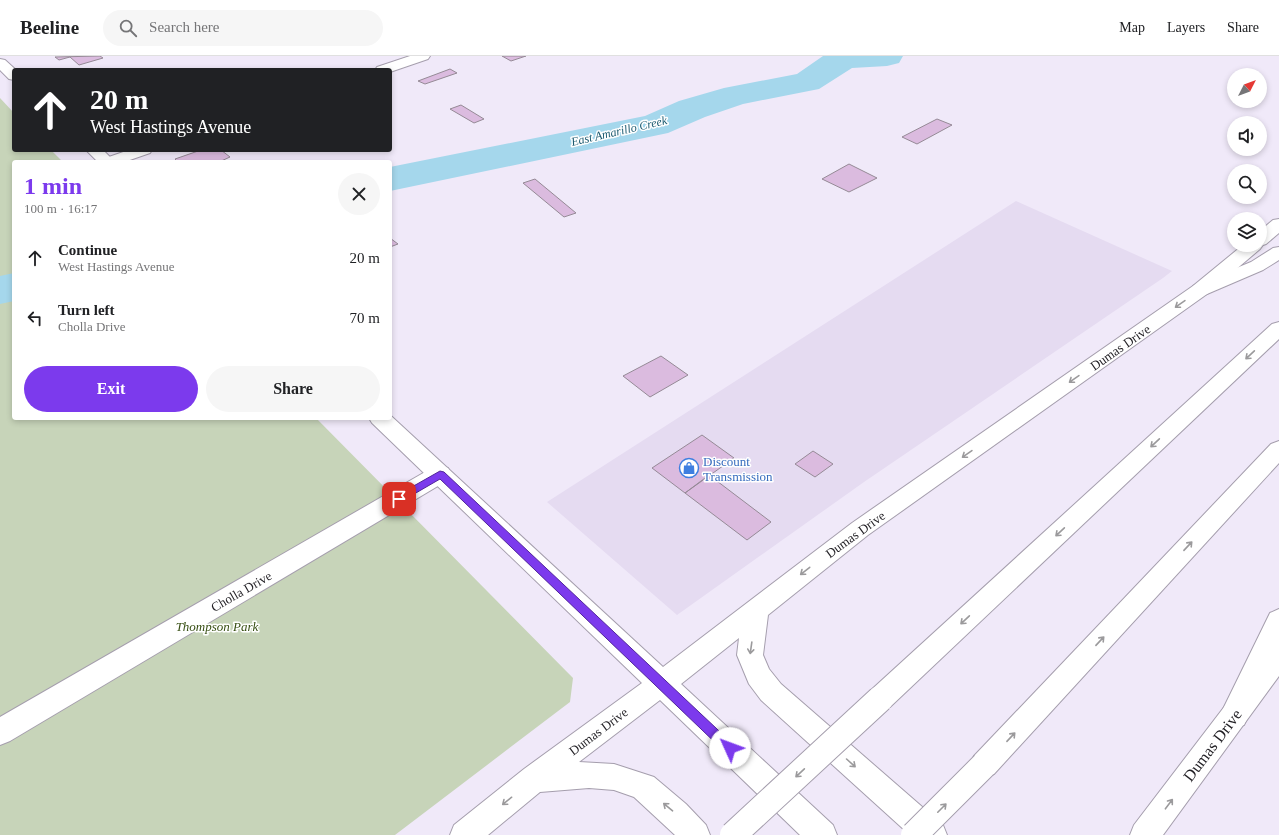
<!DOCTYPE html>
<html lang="en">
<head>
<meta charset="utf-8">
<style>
	body { margin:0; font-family:"Times New Roman",serif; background:#f6f6f6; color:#202124; height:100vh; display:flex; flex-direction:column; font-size:15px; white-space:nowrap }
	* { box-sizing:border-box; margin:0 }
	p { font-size:13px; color:#757577 }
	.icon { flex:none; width:22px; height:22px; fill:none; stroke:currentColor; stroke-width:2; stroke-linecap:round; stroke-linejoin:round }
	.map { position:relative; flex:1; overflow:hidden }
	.details { position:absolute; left:12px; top:104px; width:380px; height:260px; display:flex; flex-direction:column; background:#fff; border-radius:4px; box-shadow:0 2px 6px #0003 }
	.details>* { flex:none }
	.top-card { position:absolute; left:12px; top:12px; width:380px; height:84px; border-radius:4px; box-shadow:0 2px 6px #0003; background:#202124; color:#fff; overflow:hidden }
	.needle { width:26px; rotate:48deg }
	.controls { position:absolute; left:1227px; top:12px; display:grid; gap:8px }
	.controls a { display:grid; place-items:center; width:40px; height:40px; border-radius:50%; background:#fff; box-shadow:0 2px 6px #0003; font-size:20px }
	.pin { position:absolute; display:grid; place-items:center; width:34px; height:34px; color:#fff; margin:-17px; border-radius:8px; box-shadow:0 2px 6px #0006 }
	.me { position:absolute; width:44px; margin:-22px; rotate:313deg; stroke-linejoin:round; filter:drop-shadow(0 0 3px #0008) }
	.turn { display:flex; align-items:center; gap:14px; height:84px; padding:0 12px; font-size:18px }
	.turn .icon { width:52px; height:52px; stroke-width:2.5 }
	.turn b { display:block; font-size:28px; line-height:34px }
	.round { display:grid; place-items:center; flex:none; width:42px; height:42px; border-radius:21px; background:#f6f6f6 }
	.overview { display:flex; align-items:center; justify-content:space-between; height:68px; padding:0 12px }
	h1 { font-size:24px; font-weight:600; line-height:30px; color:#7c3aed }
	.cta { display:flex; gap:8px; margin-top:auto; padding:8px 12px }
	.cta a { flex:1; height:46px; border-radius:24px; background:#7c3aed; color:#fff; font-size:16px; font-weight:600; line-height:46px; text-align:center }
	.cta a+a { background:#f6f6f6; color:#202124 }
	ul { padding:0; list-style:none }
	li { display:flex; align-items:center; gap:12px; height:60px; padding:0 12px }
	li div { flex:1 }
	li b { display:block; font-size:15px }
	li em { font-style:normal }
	header { display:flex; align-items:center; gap:24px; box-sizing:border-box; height:56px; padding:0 20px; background:#fff; border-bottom:1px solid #e0e0e0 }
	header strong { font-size:19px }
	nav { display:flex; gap:22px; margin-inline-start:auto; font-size:14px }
	.search { width:280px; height:36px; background:#f6f6f6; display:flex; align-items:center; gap:10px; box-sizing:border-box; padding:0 14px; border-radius:22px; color:#757577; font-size:15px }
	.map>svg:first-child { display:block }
</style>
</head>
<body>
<header>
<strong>Beeline</strong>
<div class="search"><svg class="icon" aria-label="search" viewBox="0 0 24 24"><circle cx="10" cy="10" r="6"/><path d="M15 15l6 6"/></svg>Search here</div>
<nav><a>Map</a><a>Layers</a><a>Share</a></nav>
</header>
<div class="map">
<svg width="1279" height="779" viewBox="0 0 1279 779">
	<rect width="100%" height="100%" fill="#f0e9f9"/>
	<path fill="#e5dbf1" d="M1016 145 1172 215 1163 222 864 426 677 559 547 446Z"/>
	<path fill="#c7d4b9" d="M0 42 14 57V94H51L63 106H14V362H316L573 622 570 646 395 779H0Z"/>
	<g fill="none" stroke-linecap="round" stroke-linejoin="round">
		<path fill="#a5d7ec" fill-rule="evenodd" d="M823 0H903L899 7 887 10 852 12 819 33 743 48 705 61 668 77 390 135V111L645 60 679 45 724 32 797 18Z
			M14 217V245L0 248V220Z"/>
	</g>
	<path fill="#dbbbdf" stroke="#958a96" d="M100 0 103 2 79 9 70 1 59 4 55 1Z
		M502 0H526L511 5Z
		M450 13 457 17 425 28 418 25Z
		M461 49 484 63 474 67 450 53Z
		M937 63 952 69 917 88 902 81Z
		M201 94H221L230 101 219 106H178L175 103Z
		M849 108 877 122 849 136 822 123Z
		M535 123 576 157 564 161 523 127Z
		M390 182 398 188 390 191Z
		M661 300 688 319 650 341 623 320Z
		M702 379 734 402 685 437 652 412Z
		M813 395 833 408 815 421 795 408Z
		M709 419 771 466 747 484 685 437Z"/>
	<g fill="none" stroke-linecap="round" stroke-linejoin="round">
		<defs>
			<path id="street" d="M410 0H430L428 3 390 16V14H375L377 11Z
				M129 94H152L150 97 124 106H101L103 103Z
				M440 410 448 412 451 418 448 424 10 685 0 689V661L432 412Z"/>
			<path id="secondary" d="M0 3 5 4 16 14H14V24L9 23 0 14Z
				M86 94H103L115 106H98Z
				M1279 163V177L1266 188 1263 189 1260 193 1207 238 868 479 768 559 763 599 769 613 781 628 943 769 947 779H910L761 644 749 628 737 599 739 582 681 628 833 769 837 779H800L660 644 579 706 614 708 654 721 686 748 706 769 710 779H675L634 741 614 734 589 732 540 736 488 779H450L454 769 524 713 642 627 372 367 369 362H390V359L663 611 852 467 1193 230 1243 189H1260V175L1273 164Z
				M1279 588V620L1163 779H1130L1134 769 1270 591Z"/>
			<path id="highway" d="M1279 191V204L1263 214 1207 238 1200 240 1193 238 1191 234 1193 230 1251 206 1273 192Z
				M1279 266V283L890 651 880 655 870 651 866 643 870 635 1272 268Z
				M1279 385V407L994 718 984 722 974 718 970 709 974 700 1271 388Z
				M1279 553V592L1244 669 1234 672 1224 669 1220 660 1224 651 1270 557Z"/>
		</defs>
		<use href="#street" stroke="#a59ead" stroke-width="2"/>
		<use href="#secondary" stroke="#a59ead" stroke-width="2"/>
		<use href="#highway" stroke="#a59ead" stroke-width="2"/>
		<use href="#street" fill="#fff" fill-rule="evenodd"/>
		<use href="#secondary" fill="#fff" fill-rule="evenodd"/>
		<use href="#highway" fill="#fff" fill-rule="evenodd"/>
		<defs>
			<path id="highway-bridge" d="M733 779 880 643
				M914 779 984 709"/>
		</defs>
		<use href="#highway-bridge" stroke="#a59ead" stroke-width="28" stroke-linecap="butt"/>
		<use href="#highway-bridge" stroke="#fff" stroke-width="26"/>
	</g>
	<defs><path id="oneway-shaft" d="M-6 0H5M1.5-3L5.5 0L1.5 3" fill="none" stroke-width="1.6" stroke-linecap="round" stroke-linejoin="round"/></defs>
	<g stroke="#9b9a9c">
		<use href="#oneway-shaft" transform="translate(1180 248) rotate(145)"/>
		<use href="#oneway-shaft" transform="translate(1250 299) rotate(137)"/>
		<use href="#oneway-shaft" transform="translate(1074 323) rotate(145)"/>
		<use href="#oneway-shaft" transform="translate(1155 387) rotate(137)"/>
		<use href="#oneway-shaft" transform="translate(967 398) rotate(145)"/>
		<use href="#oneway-shaft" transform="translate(1060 476) rotate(137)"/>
		<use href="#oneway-shaft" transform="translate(1188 490) rotate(-47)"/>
		<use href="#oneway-shaft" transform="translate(805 515) rotate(142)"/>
		<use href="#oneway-shaft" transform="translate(965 564) rotate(137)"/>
		<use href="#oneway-shaft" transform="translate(1100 585) rotate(-47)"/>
		<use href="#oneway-shaft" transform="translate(751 592) rotate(98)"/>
		<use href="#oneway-shaft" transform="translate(1011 681) rotate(-47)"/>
		<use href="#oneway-shaft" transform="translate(851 707) rotate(42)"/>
		<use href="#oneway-shaft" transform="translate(800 717) rotate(137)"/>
		<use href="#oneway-shaft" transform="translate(507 745) rotate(141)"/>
		<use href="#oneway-shaft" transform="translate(1169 748) rotate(-53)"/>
		<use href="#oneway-shaft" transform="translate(668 751) rotate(-140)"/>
		<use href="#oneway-shaft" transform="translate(942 752) rotate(-45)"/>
	</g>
	<path fill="#7c3aed" stroke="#51269a" d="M440 415 444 416 734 689 736 692 734 696 730 698 725 696 440 423 402 445H396L394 443 396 440Z"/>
	<defs>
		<symbol id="shop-ring" viewBox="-11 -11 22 22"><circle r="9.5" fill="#fff" stroke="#3f7fe0" stroke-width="1.5"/><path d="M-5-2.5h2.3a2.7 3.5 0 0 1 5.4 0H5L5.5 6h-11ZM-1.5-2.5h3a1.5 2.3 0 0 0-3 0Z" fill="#3f7fe0"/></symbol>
	</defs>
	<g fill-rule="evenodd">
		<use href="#shop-ring" x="678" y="401" width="22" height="22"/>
	</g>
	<g text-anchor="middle" stroke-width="3" stroke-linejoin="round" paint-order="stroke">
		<g font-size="12" font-style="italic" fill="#1b5a70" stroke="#fff">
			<text transform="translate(619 75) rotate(-13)" y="4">East Amarillo Creek</text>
		</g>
		<g font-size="13" fill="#211f24" stroke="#fff">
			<text transform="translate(1120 291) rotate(-35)" y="5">Dumas Drive</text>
			<text transform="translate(855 478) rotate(-36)" y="5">Dumas Drive</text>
			<text transform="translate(241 535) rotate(-30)" y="5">Cholla Drive</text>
			<text transform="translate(598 675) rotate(-37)" y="5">Dumas Drive</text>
		</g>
		<g font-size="13" fill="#366cbe" stroke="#fff" text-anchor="start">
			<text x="703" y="410">Discount<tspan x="703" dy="15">Transmission</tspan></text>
		</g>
		<g font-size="13" font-style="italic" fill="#364e12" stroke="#fff">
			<text x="217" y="575">Thompson Park</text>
		</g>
		<g font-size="16" fill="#211f24" stroke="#fff">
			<text transform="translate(1212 689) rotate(-53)" y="6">Dumas Drive</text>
		</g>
	</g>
</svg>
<div class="controls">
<a><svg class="needle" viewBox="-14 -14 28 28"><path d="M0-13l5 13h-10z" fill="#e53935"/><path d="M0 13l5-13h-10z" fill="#757577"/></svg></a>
<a><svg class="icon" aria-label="sound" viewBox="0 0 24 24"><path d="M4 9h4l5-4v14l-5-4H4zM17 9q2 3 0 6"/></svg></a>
<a><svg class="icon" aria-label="search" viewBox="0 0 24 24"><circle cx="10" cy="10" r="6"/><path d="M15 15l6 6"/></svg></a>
<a><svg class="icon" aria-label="layers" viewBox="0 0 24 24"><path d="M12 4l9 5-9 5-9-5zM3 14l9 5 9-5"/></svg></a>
</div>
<div class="pin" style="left:399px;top:443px;background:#d93025"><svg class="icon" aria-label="arrive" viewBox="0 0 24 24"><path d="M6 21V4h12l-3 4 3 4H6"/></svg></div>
<svg class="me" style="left:730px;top:692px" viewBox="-20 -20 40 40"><circle r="19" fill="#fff"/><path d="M0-13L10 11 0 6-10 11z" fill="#7c3aed"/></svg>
<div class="top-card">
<div class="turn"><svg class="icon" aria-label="ahead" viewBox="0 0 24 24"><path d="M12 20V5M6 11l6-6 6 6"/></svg><div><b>20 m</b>West Hastings Avenue</div></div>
</div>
<section class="details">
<div class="overview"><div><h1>1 min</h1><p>100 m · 16:17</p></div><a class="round"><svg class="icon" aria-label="close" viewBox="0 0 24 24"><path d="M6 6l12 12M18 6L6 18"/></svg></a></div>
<ul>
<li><svg class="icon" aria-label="ahead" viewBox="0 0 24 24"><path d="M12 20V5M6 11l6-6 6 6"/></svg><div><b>Continue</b><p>West Hastings Avenue</p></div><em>20 m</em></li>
<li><svg class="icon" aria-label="left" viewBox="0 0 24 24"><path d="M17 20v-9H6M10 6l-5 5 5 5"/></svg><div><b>Turn left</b><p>Cholla Drive</p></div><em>70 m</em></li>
</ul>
<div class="cta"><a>Exit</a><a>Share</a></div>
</section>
</div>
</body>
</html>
